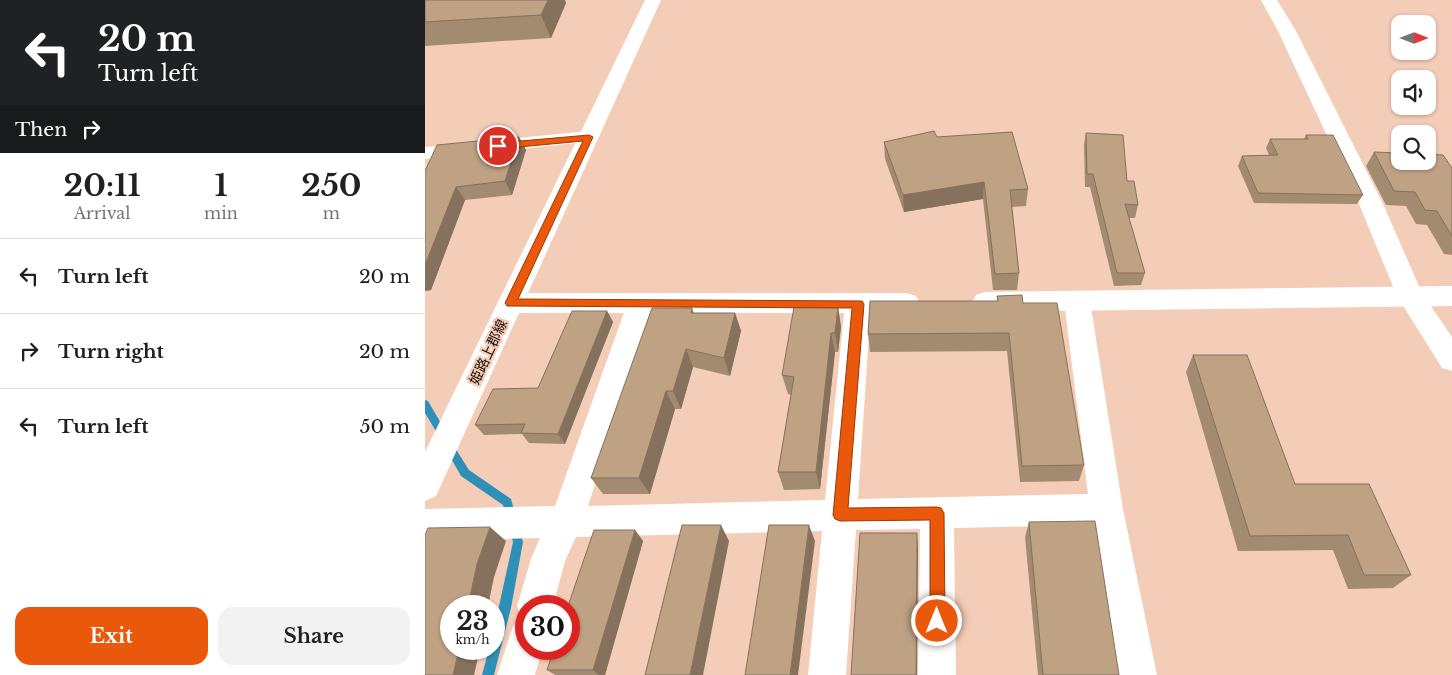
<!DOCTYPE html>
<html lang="en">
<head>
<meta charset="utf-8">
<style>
	body { margin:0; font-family:"Libre Baskerville","Noto Sans JP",serif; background:#f2f2f2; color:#202124; height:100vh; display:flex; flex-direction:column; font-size:19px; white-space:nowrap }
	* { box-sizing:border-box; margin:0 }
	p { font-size:16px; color:#757577 }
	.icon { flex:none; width:28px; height:28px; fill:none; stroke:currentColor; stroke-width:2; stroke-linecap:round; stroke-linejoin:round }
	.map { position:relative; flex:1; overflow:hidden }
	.panel { display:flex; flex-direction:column; background:#fff; width:425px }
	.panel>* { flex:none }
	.hud { background:#202124; color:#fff; overflow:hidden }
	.needle { width:32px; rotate:90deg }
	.fabs { position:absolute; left:966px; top:15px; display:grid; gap:10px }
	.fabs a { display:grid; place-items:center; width:45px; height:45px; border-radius:10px; background:#fff; box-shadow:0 1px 4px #0004; font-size:25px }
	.speed { position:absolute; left:15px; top:595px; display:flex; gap:10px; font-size:25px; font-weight:700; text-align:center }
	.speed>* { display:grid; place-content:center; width:65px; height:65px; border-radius:50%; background:#fff; box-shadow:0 1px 4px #0004; line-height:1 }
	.speed small { font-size:12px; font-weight:400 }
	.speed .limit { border:8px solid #d22; background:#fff; color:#111 }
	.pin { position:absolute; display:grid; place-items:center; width:42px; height:42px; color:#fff; margin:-21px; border:2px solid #fff; border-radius:50%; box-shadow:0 1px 5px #0007 }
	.me { position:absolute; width:55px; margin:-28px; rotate:0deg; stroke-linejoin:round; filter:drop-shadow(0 0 4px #0008) }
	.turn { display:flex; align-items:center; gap:18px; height:105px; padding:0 15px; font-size:22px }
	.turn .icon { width:65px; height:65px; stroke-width:2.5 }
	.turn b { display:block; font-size:35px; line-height:42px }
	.then { display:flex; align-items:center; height:48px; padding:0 15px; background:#0003; gap:10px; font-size:19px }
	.eta { display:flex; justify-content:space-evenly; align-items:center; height:85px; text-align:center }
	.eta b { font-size:30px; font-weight:800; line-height:35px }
	.primary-button { display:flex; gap:10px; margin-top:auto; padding:10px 15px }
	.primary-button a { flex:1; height:58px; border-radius:15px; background:#ea580c; color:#fff; font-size:20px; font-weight:800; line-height:58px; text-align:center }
	.primary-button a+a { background:#f2f2f2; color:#202124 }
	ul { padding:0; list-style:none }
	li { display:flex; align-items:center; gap:15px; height:75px; padding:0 15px; border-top:1px solid #e0e0e0 }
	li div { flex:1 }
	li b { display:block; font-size:19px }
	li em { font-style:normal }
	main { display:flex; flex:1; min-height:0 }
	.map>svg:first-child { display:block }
</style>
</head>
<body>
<main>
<section class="panel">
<div class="hud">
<div class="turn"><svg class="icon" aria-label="left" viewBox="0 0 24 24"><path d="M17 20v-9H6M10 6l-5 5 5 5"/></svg><div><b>20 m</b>Turn left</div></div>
<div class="then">Then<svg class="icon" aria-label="right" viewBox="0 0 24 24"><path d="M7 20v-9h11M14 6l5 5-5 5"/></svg></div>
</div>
<div class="eta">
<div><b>20:11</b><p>Arrival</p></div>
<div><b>1</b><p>min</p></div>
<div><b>250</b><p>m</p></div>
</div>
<ul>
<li><svg class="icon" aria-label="left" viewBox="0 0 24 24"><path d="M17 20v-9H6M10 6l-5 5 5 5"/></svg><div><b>Turn left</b></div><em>20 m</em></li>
<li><svg class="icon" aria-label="right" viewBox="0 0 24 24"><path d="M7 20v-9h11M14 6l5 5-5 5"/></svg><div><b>Turn right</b></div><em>20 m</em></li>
<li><svg class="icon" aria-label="left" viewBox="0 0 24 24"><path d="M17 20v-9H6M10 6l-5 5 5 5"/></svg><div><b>Turn left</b></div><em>50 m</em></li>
</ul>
<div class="primary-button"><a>Exit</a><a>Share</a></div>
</section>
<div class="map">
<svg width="1027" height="675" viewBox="0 0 1027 675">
	<rect width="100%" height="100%" fill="#f4cdb8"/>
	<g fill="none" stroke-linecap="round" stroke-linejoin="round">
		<path fill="#2f90b7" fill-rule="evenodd" d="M0 400 3 401 21 432 23 435 21 438 18 439 15 438 0 413Z
			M24 442 27 443 44 470 86 499 98 542 86 608 69 675H57L64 649H69V629L88 542 78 505 36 476 19 446 21 443Z"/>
		<path fill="#fff" fill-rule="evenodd" d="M836 0H852L871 31 958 204 997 293 1027 337V371L1017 368 972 296 934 204 853 31Z
			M164 131 171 133 174 137 171 141 0 159V147Z
			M652 291 661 294 665 301 698 509 732 675H694L667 525 529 528 531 675H493L495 529 431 530 421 675H383L397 531 151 537 140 561 128 606H101V649H117L110 675H72L88 626 101 620 97 619 92 606 106 559 115 538 0 541V509L130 506 202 304 206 297 215 294 224 297 228 304 163 506 400 500 420 304 424 297 433 294 442 297 446 304 433 499 663 494 639 301 643 294Z"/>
		<path fill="#fff" fill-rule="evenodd" d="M1027 286V306L560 312 551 309 547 302 551 295 560 292Z
			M86 293H482L491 296 495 303 491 310 482 313H86L77 310 73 303 77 296Z"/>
		<path fill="#fff" fill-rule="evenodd" d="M220 0H236L11 496 0 501V452Z"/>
	</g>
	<path fill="#a38b71" d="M0 0 141 3 126 38 0 46Z
		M661 133 702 181 713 205 710 218H704L720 273 716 285 689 286 665 187H660L659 145Z
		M881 135 938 195 932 204 829 203 813 166 817 156 844 155 841 148 845 139H879Z
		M94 137 101 150 87 195 40 200 6 290 0 291V171Z
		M512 137 603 189 601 206 587 207 594 273 592 290H568L558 199 479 212 460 159 459 142Z
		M949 152 1027 168V255L1019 254 1002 225 991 224 981 206 961 205 941 166Z
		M572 296 598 303 659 465 654 481 595 482 582 351 445 352 443 334 572 301Z
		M413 307 416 327 413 352H410L395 489 359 490 353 472 366 395 363 394 357 375Z
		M267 308 269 313H310L316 331 305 376 268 367 256 409H250L225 494H178L166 478Z
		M182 311 188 322 140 444 104 443 97 434 59 435 50 425 113 388Z
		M768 355 870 484 986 575 968 588 923 589 908 550 813 551 761 372Z
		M604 522 694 675H613L600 537Z
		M210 530 218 541 180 675H130L122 670Z"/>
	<path fill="#85715c" d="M123 0H140L141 3 126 38 116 15Z
		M94 137 101 150 87 195 80 181Z
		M559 182 558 199 479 212 478 195Z
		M31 187 40 200 6 290 0 291V265Z
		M413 307 416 327 413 352 410 333Z
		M182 311 188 322 140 444 133 434Z
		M310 313 316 331 305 376 299 358Z
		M406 333 410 352 395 489 391 472Z
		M261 349 268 367 256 409 248 391Z
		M241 391 250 409 225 494 214 478Z
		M296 525 304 541 278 675H265Z
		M384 525 390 541 373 675H365Z
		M65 527 81 541 69 577 63 606H43L52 564Z
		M210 530 218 541 180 675H174L168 670Z
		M492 533 493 549 492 675H491Z
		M34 649H55L49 675H28Z"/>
	<path fill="#bea283" stroke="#85715c" d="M0 0H123L116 15 0 22Z
		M509 131 512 137 587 132 603 189 585 190 594 273 570 274 559 182 478 195 459 142Z
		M661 133 698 135 702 181H709L713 205 700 204 720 273H692L668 174H662Z
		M881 135H908L938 195 833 193 817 156 853 155 845 139H883Z
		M94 137 80 181 31 187 0 265V171L12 145Z
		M949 152 975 153V161H1002V154L1018 155 1027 168V236L1012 211 1000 210 990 192 969 191Z
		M597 295 598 303H632L659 465 597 466 584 333 443 334 445 301H573L572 296Z
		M369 307H413L410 333H406L391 472H353L369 377 357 375Z
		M227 308H267L266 313H310L299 358 261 349 248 391H241L214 478H166Z
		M147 311H182L133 434 96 433 100 424 50 425 68 389 113 388Z
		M768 355H822L870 484H944L986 575H939L923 535 825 536Z
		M670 521 694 675H618L604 522Z
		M257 525H296L265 675H220Z
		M344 525H384L365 675H320Z
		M65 527 52 564 43 606H26V649H34L28 675H0V535L3 528Z
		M169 530H210L168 670H122L129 649H144V606H143Z
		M435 533H492L491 675H426Z"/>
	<path fill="#ea580c" stroke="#983908" d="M164 135 168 137 93 299 437 301 439 304 423 508 512 507 516 508 519 513 520 621 518 626 512 629 507 626 505 621V520L415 521 410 519 408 515 427 308 82 306 80 303 158 141 73 149 68 146 73 143Z"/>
	<g text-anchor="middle" stroke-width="4.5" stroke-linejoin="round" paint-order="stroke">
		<g font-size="14" fill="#1b0e07" stroke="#f4cdb8">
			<text transform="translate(63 352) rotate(-65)" y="5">姫路上郡線</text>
		</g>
	</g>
</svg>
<div class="fabs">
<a><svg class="needle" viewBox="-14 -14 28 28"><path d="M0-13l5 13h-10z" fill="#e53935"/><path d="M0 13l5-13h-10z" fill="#757577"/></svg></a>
<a><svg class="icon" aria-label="sound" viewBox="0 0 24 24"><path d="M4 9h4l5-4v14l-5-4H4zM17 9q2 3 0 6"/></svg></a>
<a><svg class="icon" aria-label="search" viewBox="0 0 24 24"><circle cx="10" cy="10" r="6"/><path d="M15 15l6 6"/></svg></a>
</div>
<div class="speed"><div>23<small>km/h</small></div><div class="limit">30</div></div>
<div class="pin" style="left:73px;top:146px;background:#d93025"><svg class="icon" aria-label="arrive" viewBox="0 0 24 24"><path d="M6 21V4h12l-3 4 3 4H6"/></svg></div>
<svg class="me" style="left:512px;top:621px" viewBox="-20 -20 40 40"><circle r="17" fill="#ea580c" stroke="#fff" stroke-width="3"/><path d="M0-11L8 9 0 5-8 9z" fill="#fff"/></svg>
</div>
</main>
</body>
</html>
